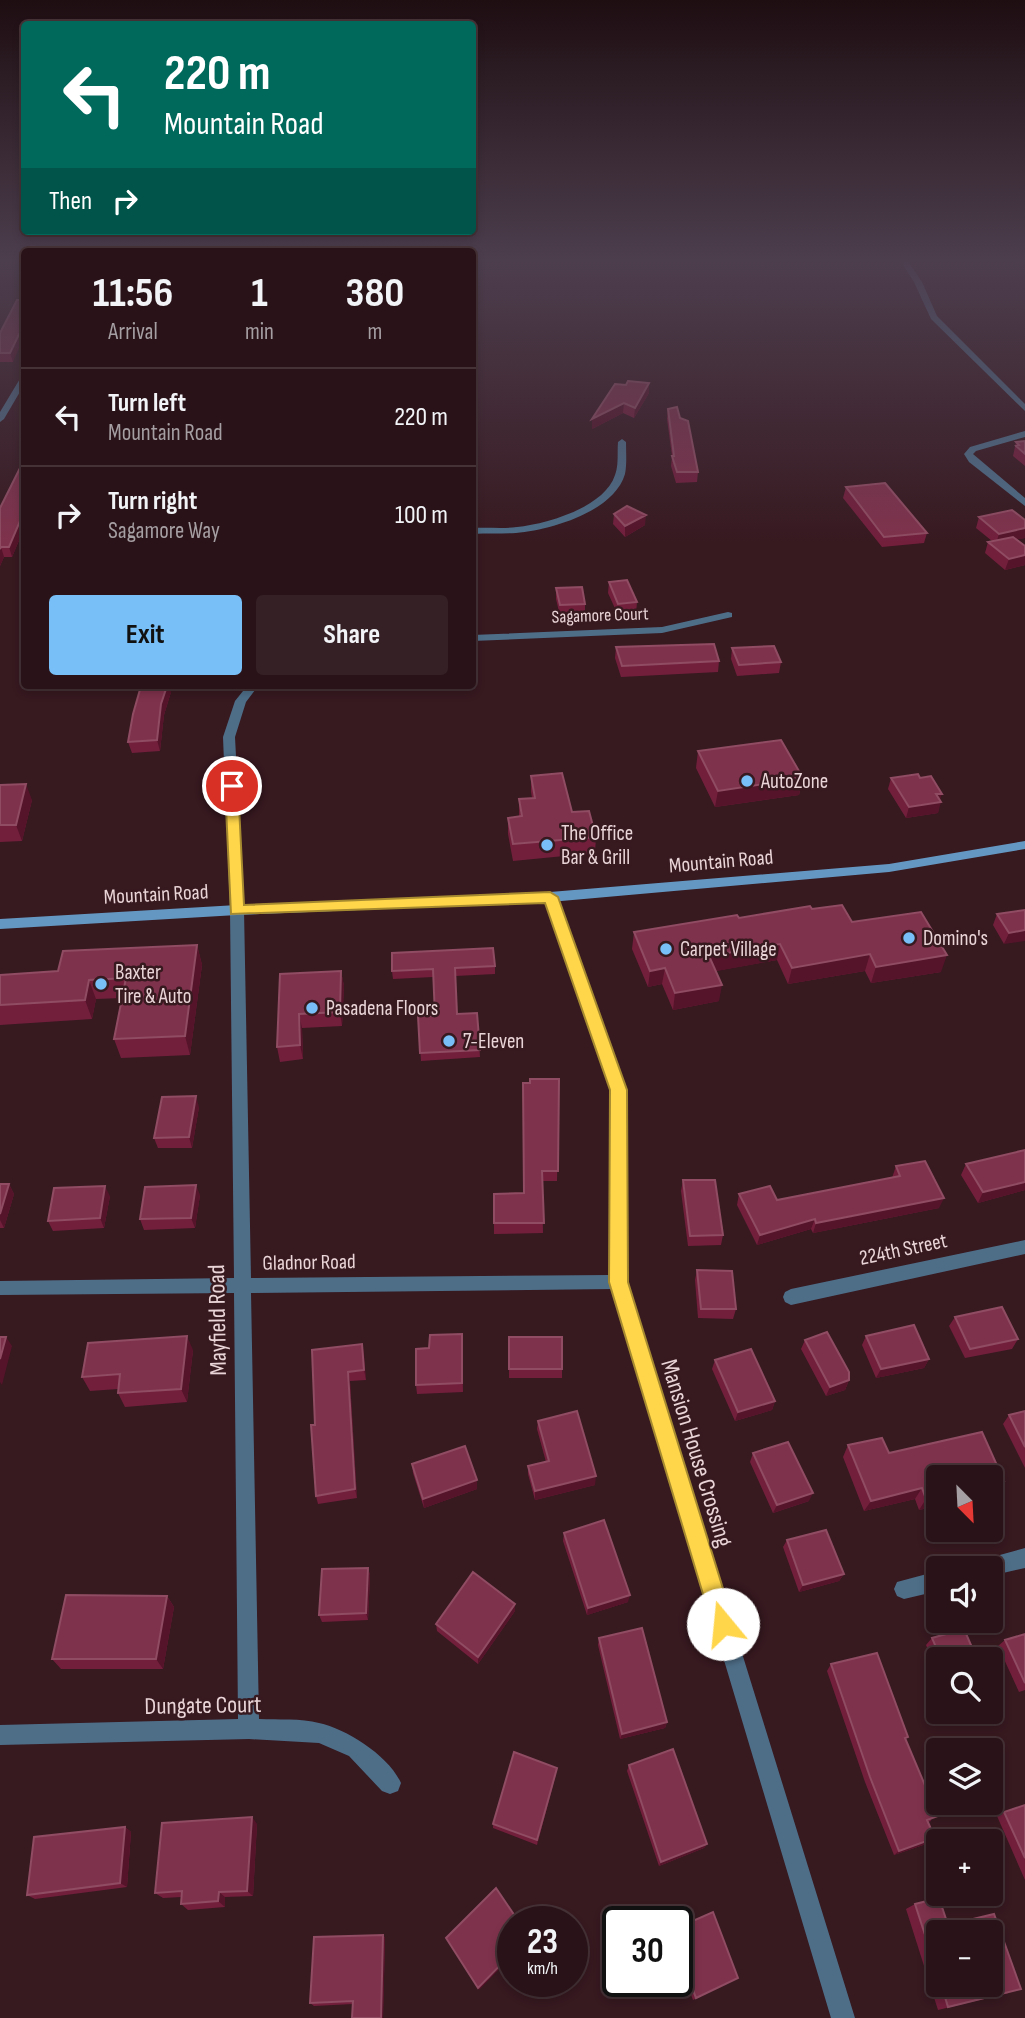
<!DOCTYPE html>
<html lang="en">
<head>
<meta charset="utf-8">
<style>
	body { margin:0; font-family:"Sofia Sans Condensed",sans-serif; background:#352025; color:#f1f3f6; height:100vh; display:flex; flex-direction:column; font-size:26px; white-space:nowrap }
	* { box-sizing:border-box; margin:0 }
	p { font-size:23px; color:#a59ea2 }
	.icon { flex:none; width:38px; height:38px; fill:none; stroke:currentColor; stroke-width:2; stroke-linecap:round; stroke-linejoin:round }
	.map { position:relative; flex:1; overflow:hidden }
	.sheet { position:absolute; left:21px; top:248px; width:455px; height:441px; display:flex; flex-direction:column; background:#291318; border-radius:7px; box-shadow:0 4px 10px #0003,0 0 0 2px #453237 }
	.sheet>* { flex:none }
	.top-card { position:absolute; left:21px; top:21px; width:455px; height:214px; border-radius:7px; box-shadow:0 4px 10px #0003,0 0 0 2px #453237; background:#00695c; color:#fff; overflow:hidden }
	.needle { width:46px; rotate:156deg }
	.buttons { position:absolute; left:926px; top:1465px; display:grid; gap:14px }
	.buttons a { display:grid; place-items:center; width:77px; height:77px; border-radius:7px; background:#291318; box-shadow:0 4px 10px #0003,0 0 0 2px #453237; font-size:35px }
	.speed { position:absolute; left:497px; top:1906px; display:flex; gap:14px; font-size:35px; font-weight:700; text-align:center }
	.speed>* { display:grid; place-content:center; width:91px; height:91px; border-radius:50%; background:#291318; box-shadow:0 4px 10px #0003,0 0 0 2px #453237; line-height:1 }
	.speed small { font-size:18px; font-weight:400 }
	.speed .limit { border:4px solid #111; border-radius:10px; background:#fff; color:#111 }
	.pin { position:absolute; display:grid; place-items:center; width:60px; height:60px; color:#fff; margin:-30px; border:4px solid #fff; border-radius:50%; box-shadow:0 2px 7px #0007 }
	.me { position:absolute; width:77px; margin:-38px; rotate:343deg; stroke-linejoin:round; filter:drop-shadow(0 0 5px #0008) }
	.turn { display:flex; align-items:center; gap:24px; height:147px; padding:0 28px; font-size:32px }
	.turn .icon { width:91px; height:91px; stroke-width:2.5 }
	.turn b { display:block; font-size:49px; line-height:60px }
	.then { display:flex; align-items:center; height:66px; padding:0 28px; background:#0003; gap:14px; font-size:26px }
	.eta { display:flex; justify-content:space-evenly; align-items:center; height:119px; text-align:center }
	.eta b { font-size:42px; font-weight:700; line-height:49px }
	.action { display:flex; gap:14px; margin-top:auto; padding:14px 28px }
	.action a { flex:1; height:80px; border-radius:7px; background:#78bff7; color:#111; font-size:28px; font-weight:700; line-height:80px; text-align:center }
	.action a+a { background:#352025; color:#f1f3f6 }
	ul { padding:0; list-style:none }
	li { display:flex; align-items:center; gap:21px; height:98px; padding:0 28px; border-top:2px solid #453237 }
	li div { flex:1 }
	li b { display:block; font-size:26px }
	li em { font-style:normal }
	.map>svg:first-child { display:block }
</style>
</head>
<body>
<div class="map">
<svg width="1025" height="2018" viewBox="0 0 1025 2018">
	<rect width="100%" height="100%" fill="#371920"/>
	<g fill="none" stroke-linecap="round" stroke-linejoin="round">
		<path fill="#4e6e88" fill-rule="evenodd" d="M900 260H907L922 282 937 316 1025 404V411L931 319 914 282Z
			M21 377H24V385L4 419 0 422V412Z
			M1025 431V437L976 451 973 454 1025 498V506L969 462 964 454 970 447Z
			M622 439 626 442C626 452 627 464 625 474 614 512 550 530 516 533 501 534 487 533 472 534V528C487 527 502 529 517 527 547 524 605 507 615 475 619 465 617 452 618 442Z
			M728 612 732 613V617L662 633 472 641V635L662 627Z
			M247 686H258L246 702 235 737 244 910 251 1278 611 1275V1090L544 897 545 894H555L625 1090 627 1282 855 2018H831L613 1289 251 1293 259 1719C278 1720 301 1718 319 1723 347 1729 389 1756 401 1783L398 1791 390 1794 382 1791 349 1756 319 1743 249 1739 0 1745V1725L238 1719 234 1293 0 1295V1281L234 1278 230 910 223 737 235 701Z
			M1025 1240V1254L791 1305 785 1302 783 1297 785 1292 791 1289Z
			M1025 1548V1568L990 1576V1568H975L978 1561Z
			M938 1571V1591L904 1599 897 1596 894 1589 897 1582Z"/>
		<path fill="#6498c2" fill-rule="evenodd" d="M1025 841V849L889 872 550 902 237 915 0 929V919L237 905 550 892 889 864Z"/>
	</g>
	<path fill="#721f3c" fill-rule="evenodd" d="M17 300 13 362H0V333Z
		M649 383V393L634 418 623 413 592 429 626 385Z
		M668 409 680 418 698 472 697 482 676 483 671 466 672 456 667 419Z
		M1025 441V466L1013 456 1016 442Z
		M24 460V531H23L12 557H4L0 566V508Z
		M846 487 927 533 924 543 882 547 843 498Z
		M614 514 645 525 625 537 613 524Z
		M979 517 1025 538 1017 539 1025 546V565L1005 570 985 553 988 542 992 541 976 528Z
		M609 582 637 602 636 613 618 615 608 593Z
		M556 588 585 604V615L560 616 556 599Z
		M616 647 719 661 718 672 621 677 615 658Z
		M732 648 781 662 779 673 737 676 731 659Z
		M171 692 164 715 160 751 132 753 128 742Z
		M698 751 803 778 799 795 715 807 696 768Z
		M531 776 572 812 596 837 595 853 513 861 508 834V818L519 817V799L532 798 531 792Z
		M891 778 940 800 938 813 906 818 888 789Z
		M0 785 32 800 22 841 0 842Z
		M812 909 852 922 941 972 871 983 865 971 788 984 777 960 715 971 719 1001 673 1010 662 984 648 987 632 949 634 932Z
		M1025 910 1004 944 993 925 997 914Z
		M197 945 202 965 190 1055 121 1058 114 1039 122 998 96 999 92 1019 0 1025V975L58 971Z
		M495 966V974L455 976 457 1014 477 1013 480 1057 421 1061 418 1016H435L433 977 393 979 392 971Z
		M341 971 344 986 342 1026 302 1028 303 1059 280 1062 277 1047 280 974Z
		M559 1079 557 1181H542L543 1233 494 1234V1194L524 1193 530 1083Z
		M199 1107 192 1148H158L154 1138Z
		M1025 1150V1190L978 1203 961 1175 966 1164Z
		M896 1166 939 1208 813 1233 811 1229 757 1245 737 1205 739 1194 777 1200 892 1178Z
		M683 1180 723 1235 721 1245 688 1246 681 1191Z
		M0 1184H9L14 1194 4 1228H0Z
		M200 1195 195 1228 144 1230 140 1219Z
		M110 1196 104 1228 53 1231 48 1221Z
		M697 1270 736 1309 733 1319 698 1318 695 1280Z
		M955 1317 1018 1339 1012 1349 965 1358 949 1326Z
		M866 1336 929 1359 924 1368 876 1378 862 1345Z
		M509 1337 562 1369V1378H509Z
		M805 1340 849 1380 845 1390 826 1396 801 1349Z
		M462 1343 463 1392 417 1394 416 1385 429 1348Z
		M362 1344 366 1380 350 1381 357 1498 318 1504 316 1496 315 1425Z
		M193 1350 187 1402 125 1407 118 1393V1389L90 1391 82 1377Z
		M715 1360 775 1401 772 1410 735 1421 712 1369Z
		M1025 1411V1468L1003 1424 1009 1415Z
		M538 1421 595 1485 535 1500 528 1474V1466L546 1462 537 1429Z
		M848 1445 996 1492 919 1510 915 1499 864 1511 843 1457Z
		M753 1453 809 1501 773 1513 750 1462Z
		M412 1464 477 1489 424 1508 413 1473Z
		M564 1533 628 1602 587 1615 563 1541Z
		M787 1540 844 1574 839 1581 799 1592 783 1547Z
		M368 1568 370 1575 368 1620 322 1622 319 1615Z
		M167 1596 174 1607 163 1669H61L52 1659Z
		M515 1604V1611L478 1664 437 1631 436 1624Z
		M1025 1634V1690L1019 1692 998 1646 1005 1640Z
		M599 1638 667 1722 665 1728 620 1739 598 1645Z
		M932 1638 977 1659H938V1673L926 1645Z
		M831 1664 908 1737 906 1739 931 1821 928 1822 935 1838 929 1843 894 1855 865 1782 827 1671Z
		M629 1765 707 1844 704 1848 659 1866 627 1771Z
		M556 1774 537 1845 493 1828V1824Z
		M1025 1805V1880L997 1816 1004 1812Z
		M257 1824 253 1896 225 1897V1907L188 1910 181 1904V1897L163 1898 155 1893Z
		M125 1827 131 1832 127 1887 35 1899 27 1895Z
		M915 1904 948 1925 1009 1993 938 2010 906 1909ZM938 1932 990 1984H938Z
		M677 1928 738 1978 693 2000 677 1956Z
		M383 1935 385 1938 383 2018H352L353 2004 314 2006 310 2003Z"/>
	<path fill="#55142a" d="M24 324V337L13 362 10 353Z
		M649 383V393L634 418 635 408Z
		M624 403 623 413 592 429V419Z
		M646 515 645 525 625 537V526Z
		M20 521 23 531 12 557 9 547Z
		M1025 528V538L996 544 999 534Z
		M1 547 4 557 0 566V549Z
		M1025 555V565L1005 570 1009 559Z
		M167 686H169L171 692 164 715 160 751 157 740 161 704Z
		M803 778 799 795 715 807 718 791Z
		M26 784 32 800 22 841 16 825Z
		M936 794H942L939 802H941L938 813 906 818 909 807Z
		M1025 930V941L1004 944 1009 933Z
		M780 944 777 960 706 973 709 956Z
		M197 945 202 965 190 1055 185 1036Z
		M870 954 865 971 788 984 792 968Z
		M947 955 941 972 871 983 876 967Z
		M665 968 662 984 648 987 650 971Z
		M341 971 344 986 342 1026 340 1012Z
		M89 980 96 999 92 1019 85 1000Z
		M722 985 719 1001 673 1010 675 993Z
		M299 1014 302 1028 303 1059 300 1045Z
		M196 1096 199 1107 192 1148 189 1137Z
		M1025 1182V1190L978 1203 983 1192Z
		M9 1184 14 1194 4 1228 0 1220V1214Z
		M196 1185 200 1195 195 1228 191 1218Z
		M105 1186 110 1196 104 1228 100 1218Z
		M944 1198 939 1208 813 1233 816 1223Z
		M815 1219 811 1229 757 1245 760 1235Z
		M187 1336 193 1350 187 1402 181 1389Z
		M6 1337 12 1346 2 1385 0 1382V1359Z
		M362 1344 364 1353 366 1380 364 1370Z
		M929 1359 924 1368 876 1378 881 1369Z
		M348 1372 350 1381 357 1498 355 1489Z
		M849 1380 845 1390 826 1396 830 1387Z
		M775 1401 772 1410 735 1421 738 1412Z
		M596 1476 595 1485 535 1500V1491Z
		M477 1480V1489L424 1508 423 1499Z
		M1004 1481 996 1492 990 1493V1484Z
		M922 1488 915 1499 864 1511 871 1501Z
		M813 1493 809 1501 773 1513 777 1505Z
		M938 1496V1505L919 1510 926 1499Z
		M368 1568 370 1575 368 1620 366 1613Z
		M844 1574 839 1581 799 1592 803 1585Z
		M630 1595 628 1602 587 1615 588 1608Z
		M167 1596 174 1607 163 1669 156 1659Z
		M515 1604V1611L478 1664V1657Z
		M667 1722 665 1728 620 1739 622 1734Z
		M557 1768 556 1774 537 1845V1840Z
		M252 1817 257 1824 253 1896 247 1891Z
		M125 1827 131 1832 127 1887 120 1883Z
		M935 1838 929 1843 894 1855 899 1851Z
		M707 1844 704 1848 659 1866 661 1862Z
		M219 1892 225 1897V1907L218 1901Z
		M383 1935 385 1938 383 2018H381Z
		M513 1952V1955L479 1990 478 1988Z"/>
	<path fill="#7f324c" stroke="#8f4c62" stroke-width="2" d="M17 300H24V324L10 353H0V333Z
		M628 381 649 383 635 408 624 403 592 419 615 384 626 385Z
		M677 407 680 418 688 421 698 472H677L672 456H674L668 409Z
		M1025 441V454L1016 446 1019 445 1016 442Z
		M24 460V521H20L9 547H1L0 549V508Z
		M885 483 927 533 884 537 846 487Z
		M627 506 646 515 625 526 614 514Z
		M1012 510 1025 520V528L999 534 979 517Z
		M1013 537 1025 546V555L1009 559 988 542Z
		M627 580 637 602 618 604 609 582Z
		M582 587 585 604 560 605 556 588Z
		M714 644 719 661 622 666 616 647Z
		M774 646 781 662 739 665 732 648Z
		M141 686H167L161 704 157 740 128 742 133 714Z
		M781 740 803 778 718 791 698 751Z
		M562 773 572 812 589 811 596 837 513 844 508 818 522 816 519 799 535 798 531 776Z
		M918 774 920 778 931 776 942 794H936L941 802 909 807 891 778Z
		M26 784 16 825H0V785Z
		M842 905 852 922 921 912 947 955 876 967 870 954 792 968 780 944 709 956 722 985 675 993 665 968 650 971 634 932 737 915 739 918 810 906 812 909Z
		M1025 910V930L1009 933 997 914Z
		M197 945 185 1036 114 1039 126 978 89 980 85 1000 0 1005V975L58 971 63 951Z
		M493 948 495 966 455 968 457 1014 477 1013 480 1050 420 1053 418 1016H435L433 969 392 971V953Z
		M341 971 340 1012 299 1014 300 1045 277 1047 280 974Z
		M530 1079H559L558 1171H542L544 1223H494V1194L524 1193 523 1083H530Z
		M196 1096 189 1137 154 1138 162 1097Z
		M1025 1150V1182L983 1192 966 1164Z
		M925 1161 944 1198 816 1223 815 1219 760 1235 739 1194 770 1186 777 1200 900 1176 896 1166Z
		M683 1180H715L723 1235 690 1236Z
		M0 1184H9L0 1214Z
		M196 1185 191 1218 140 1219 145 1187Z
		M105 1186 100 1218 48 1221 54 1188Z
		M697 1270 732 1271 736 1309H701Z
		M1002 1307 1018 1339 970 1349 955 1317Z
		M914 1325 929 1359 881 1369 866 1336Z
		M827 1332 849 1372V1380L830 1387 805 1340Z
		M462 1334V1383L416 1385V1349L429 1348 430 1335Z
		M187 1336 181 1389 118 1393 120 1374 82 1377 88 1343Z
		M0 1337H6L0 1359Z
		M509 1337H562V1369H509Z
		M362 1344 364 1370 348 1372 355 1489 316 1496 311 1425H315L312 1350Z
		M751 1349 775 1401 738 1412 715 1360Z
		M577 1411 596 1476 535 1491 528 1466 549 1461 538 1421Z
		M1025 1411V1447L1009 1415Z
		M982 1432 1004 1481 990 1484V1477H938V1496L926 1499 922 1488 871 1501 848 1445 882 1438 889 1453Z
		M788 1442 813 1493 777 1505 753 1453Z
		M465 1446 477 1480 423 1499 412 1464Z
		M604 1520 630 1595 588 1608 564 1533Z
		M826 1530 844 1574 803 1585 787 1540Z
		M368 1568 366 1613 319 1615 322 1569Z
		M473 1572 515 1604 478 1657 436 1624Z
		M66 1595 167 1596 156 1659H52Z
		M642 1628 667 1722 622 1734 599 1638Z
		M964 1629 977 1659H941L932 1638Z
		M1025 1634V1683L1005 1640Z
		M877 1653 908 1737 905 1738 938 1816 927 1820 935 1838 899 1851 870 1777 831 1664Z
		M673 1749 707 1844 661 1862 629 1765Z
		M514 1752 557 1768 537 1840 493 1824Z
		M1025 1805V1858L1004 1812Z
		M252 1817 247 1891 219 1892 218 1901 181 1904 182 1891 155 1893 162 1823Z
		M125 1827 120 1883 27 1895 34 1837Z
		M496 1888 519 1922H513V1952L478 1988 446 1938Z
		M939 1898 948 1925 994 1914 1021 1989 948 2007 941 1984H990V1932H938V1975L915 1904Z
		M713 1912 738 1978 696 1998 677 1945V1928Z
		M383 1935 381 2018H352L353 2001 310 2003 314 1937Z"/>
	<linearGradient id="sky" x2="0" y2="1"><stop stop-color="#1e0e12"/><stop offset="0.48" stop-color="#4d3e4e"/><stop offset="1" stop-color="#4d3e4e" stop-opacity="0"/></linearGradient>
	<rect width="1025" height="543" fill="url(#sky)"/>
	<path fill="#ffd54a" stroke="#a68a30" stroke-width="2" d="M232 782 238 786 244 905 550 892 558 897 627 1090 628 1282 734 1624 731 1632 723 1635 715 1632 712 1624 609 1282 610 1090 545 903 231 914 225 786Z"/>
	<g fill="#78bff7" stroke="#371920" stroke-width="2.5">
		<circle cx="747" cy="781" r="7"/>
		<circle cx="547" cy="845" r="7"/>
		<circle cx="909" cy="938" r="7"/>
		<circle cx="666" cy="949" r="7"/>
		<circle cx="101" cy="984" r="7"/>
		<circle cx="312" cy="1008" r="7"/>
		<circle cx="449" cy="1041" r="7"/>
	</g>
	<g text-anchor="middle" stroke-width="5" stroke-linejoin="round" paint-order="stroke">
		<g font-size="18" fill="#e9d4d7" stroke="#371920">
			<text transform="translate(600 615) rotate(-2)" y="6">Sagamore Court</text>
		</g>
		<g font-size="21" fill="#e9d4d7" stroke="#371920" text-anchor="start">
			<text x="761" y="788">AutoZone</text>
			<text x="561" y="840">The Office<tspan x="561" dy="24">Bar &amp; Grill</tspan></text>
			<text x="923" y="945">Domino's</text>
			<text x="680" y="956">Carpet Village</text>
			<text x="115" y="979">Baxter<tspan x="115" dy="24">Tire &amp; Auto</tspan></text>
			<text x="326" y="1015">Pasadena Floors</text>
			<text x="463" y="1048">7-Eleven</text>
		</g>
		<g font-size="21" fill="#e9d4d7" stroke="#371920">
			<text transform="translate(721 861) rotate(-5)" y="7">Mountain Road</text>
			<text transform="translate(156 894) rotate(-3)" y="7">Mountain Road</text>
			<text transform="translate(903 1249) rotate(-12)" y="7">224th Street</text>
			<text transform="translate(309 1262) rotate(-1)" y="7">Gladnor Road</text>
		</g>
		<g font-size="24" fill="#e9d4d7" stroke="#371920">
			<text transform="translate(217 1320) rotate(-91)" y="8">Mayfield Road</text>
			<text transform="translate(697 1453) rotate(73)" y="8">Mansion House Crossing</text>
			<text transform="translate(203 1705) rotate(-1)" y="8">Dungate Court</text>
		</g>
	</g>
</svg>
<div class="buttons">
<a><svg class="needle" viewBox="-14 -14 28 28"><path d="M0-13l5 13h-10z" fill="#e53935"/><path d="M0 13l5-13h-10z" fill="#a59ea2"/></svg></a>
<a><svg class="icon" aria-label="sound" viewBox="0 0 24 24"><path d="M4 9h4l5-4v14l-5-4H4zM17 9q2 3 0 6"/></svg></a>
<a><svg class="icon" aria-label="search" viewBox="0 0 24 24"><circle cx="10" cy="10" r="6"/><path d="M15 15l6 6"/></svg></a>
<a><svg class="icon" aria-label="layers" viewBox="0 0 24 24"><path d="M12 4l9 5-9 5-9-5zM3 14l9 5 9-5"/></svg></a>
<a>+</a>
<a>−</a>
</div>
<div class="speed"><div>23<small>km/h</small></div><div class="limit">30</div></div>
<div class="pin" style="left:232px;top:786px;background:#d93025"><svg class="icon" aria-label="arrive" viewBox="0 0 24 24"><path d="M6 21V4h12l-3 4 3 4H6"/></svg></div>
<svg class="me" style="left:723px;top:1624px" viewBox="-20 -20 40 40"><circle r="19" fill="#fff"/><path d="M0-13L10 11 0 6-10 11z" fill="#ffd54a"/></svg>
<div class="top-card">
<div class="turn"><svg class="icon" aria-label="left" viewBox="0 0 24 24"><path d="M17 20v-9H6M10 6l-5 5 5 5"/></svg><div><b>220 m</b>Mountain Road</div></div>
<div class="then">Then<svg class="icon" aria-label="right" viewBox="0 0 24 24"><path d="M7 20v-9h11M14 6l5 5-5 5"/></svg></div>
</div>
<section class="sheet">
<div class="eta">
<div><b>11:56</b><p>Arrival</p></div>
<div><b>1</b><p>min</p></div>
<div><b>380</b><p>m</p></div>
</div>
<ul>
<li><svg class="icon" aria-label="left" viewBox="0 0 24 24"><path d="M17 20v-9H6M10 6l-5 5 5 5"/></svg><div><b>Turn left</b><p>Mountain Road</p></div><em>220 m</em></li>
<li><svg class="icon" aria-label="right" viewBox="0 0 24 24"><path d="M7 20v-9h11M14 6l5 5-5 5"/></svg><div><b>Turn right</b><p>Sagamore Way</p></div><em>100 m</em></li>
</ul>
<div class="action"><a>Exit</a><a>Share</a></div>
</section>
</div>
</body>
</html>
